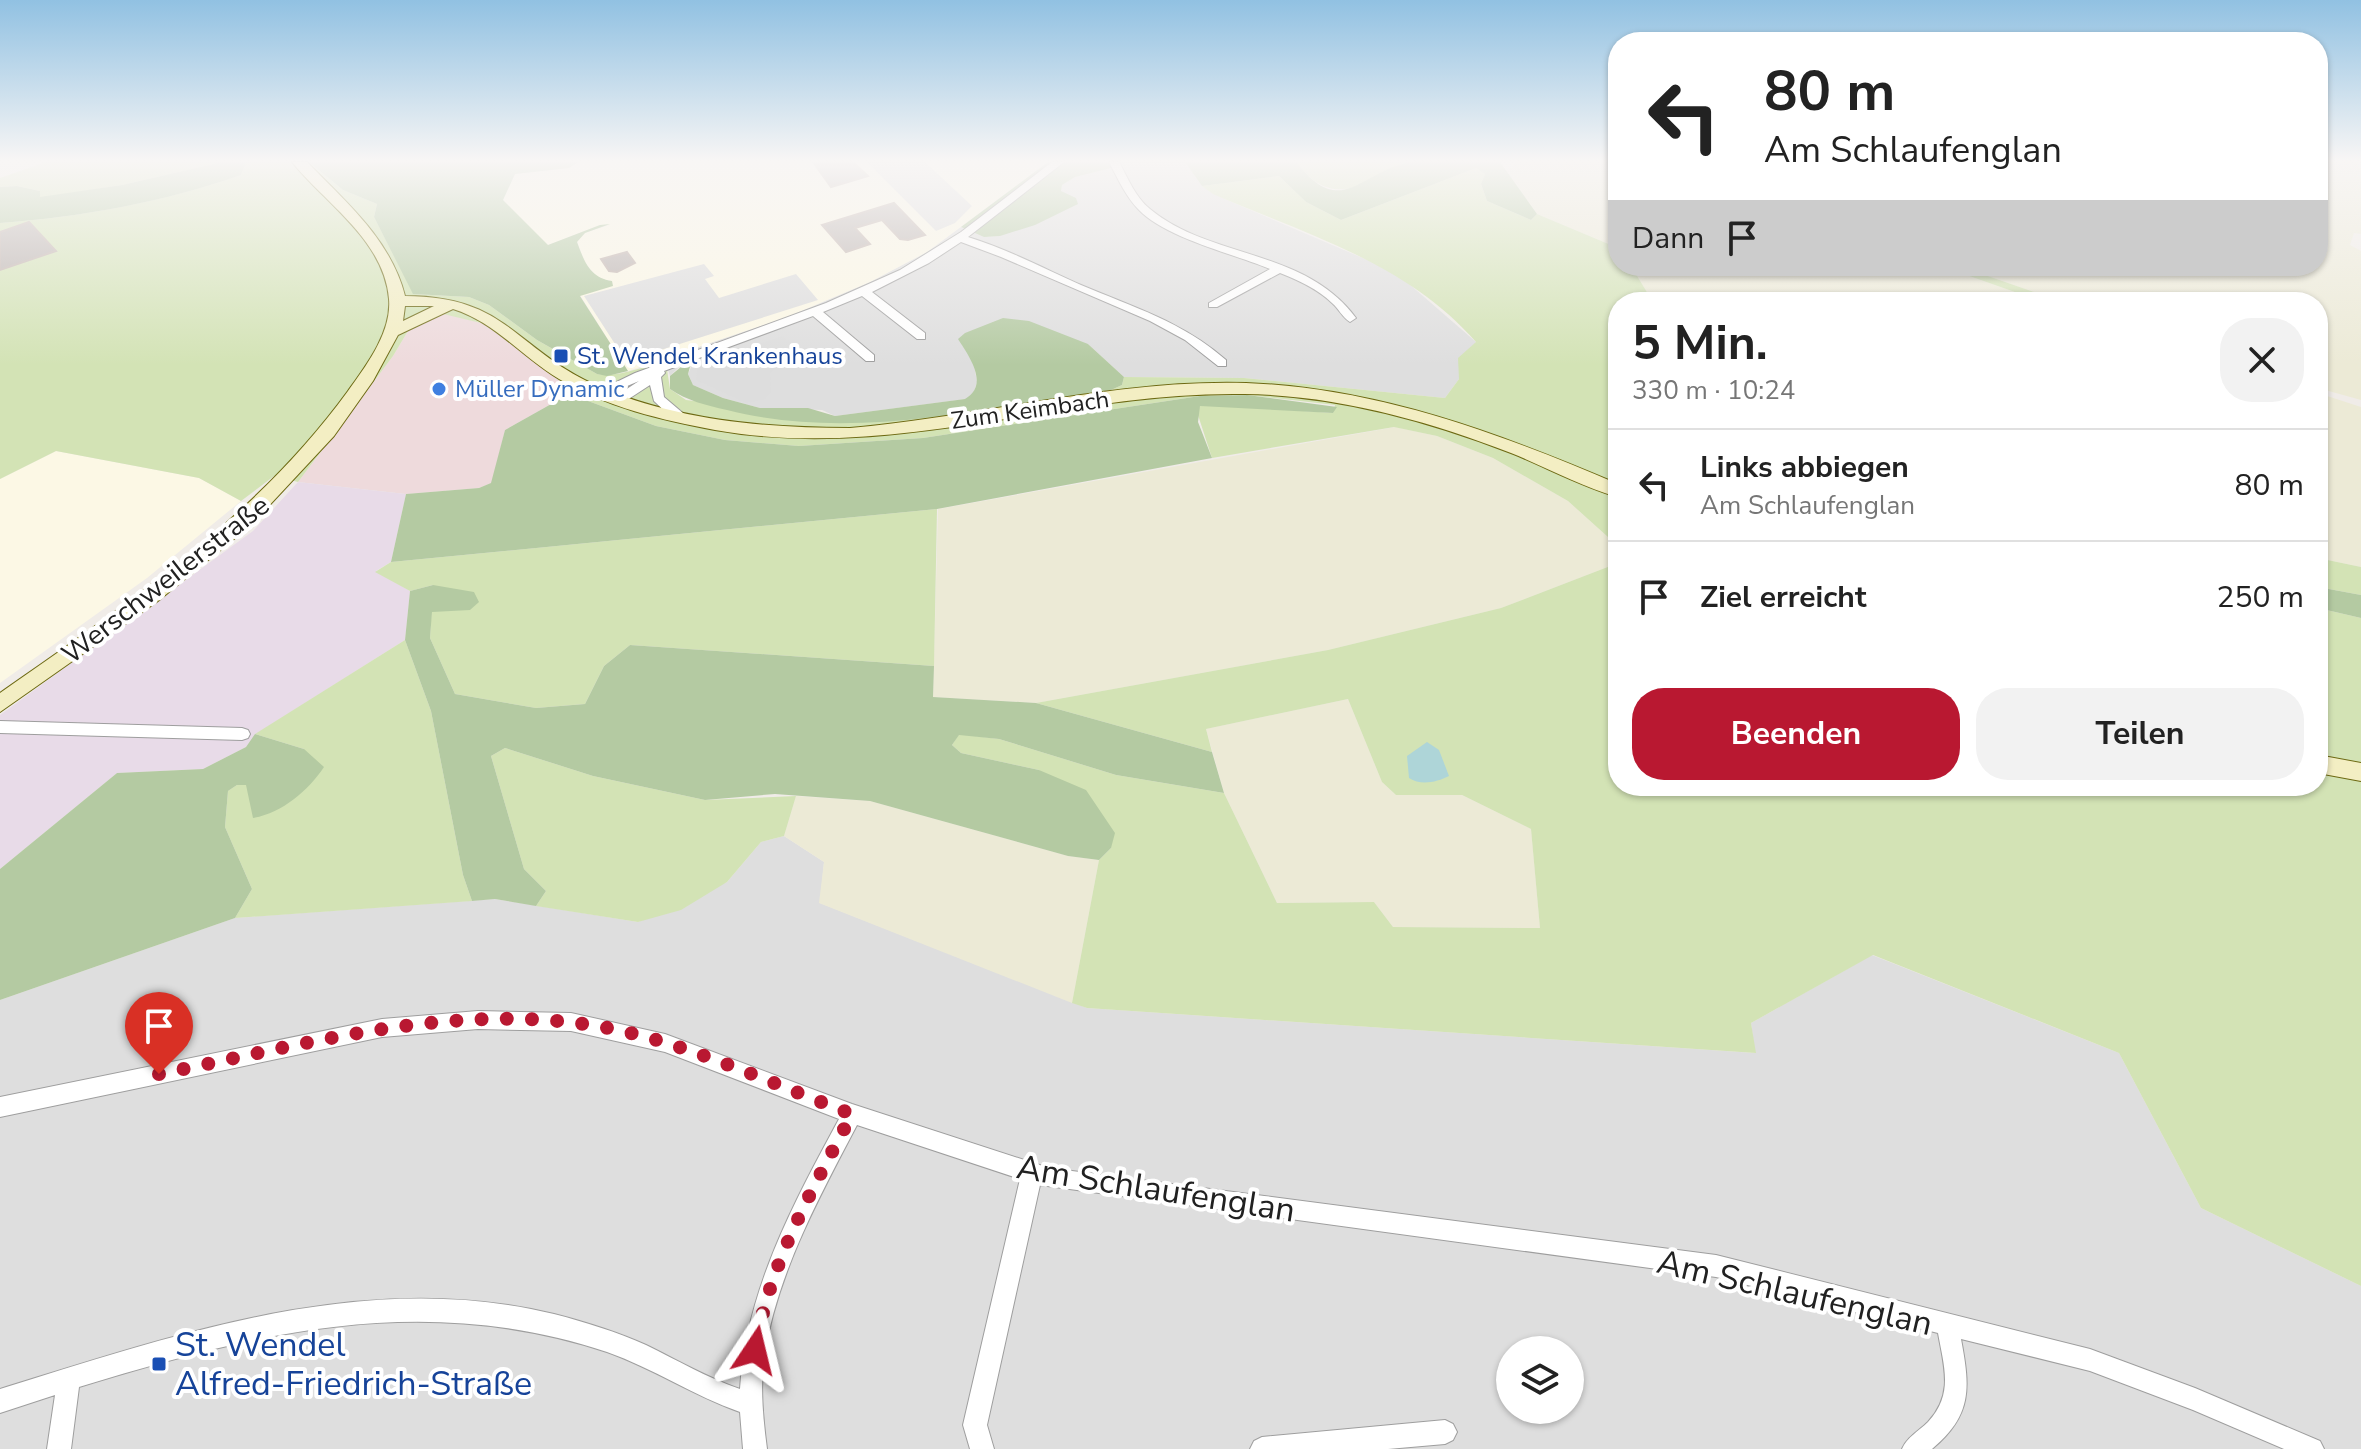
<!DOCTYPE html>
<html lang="de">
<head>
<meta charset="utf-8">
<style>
	body { margin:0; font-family:"Nunito Sans",sans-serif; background:#f2f2f2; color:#222; height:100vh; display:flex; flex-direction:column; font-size:30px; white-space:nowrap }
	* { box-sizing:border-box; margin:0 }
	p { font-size:26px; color:#767676 }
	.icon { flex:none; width:44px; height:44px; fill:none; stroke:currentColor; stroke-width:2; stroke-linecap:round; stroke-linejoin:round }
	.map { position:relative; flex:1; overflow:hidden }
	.drawer { position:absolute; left:1608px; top:292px; width:720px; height:504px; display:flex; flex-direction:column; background:#fff; border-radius:32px; box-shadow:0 2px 6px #0004 }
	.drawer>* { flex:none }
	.guide { position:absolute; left:1608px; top:32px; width:720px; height:244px; border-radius:32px; box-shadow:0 2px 6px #0004; background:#fff; color:#222; overflow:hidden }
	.controls { position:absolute; left:1496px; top:1336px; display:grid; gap:16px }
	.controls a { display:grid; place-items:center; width:88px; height:88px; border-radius:50%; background:#fff; box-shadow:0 2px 6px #0004; font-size:40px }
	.pin { position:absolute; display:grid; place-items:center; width:68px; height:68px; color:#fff; margin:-82px -34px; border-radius:50% 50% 50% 0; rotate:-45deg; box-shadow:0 0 8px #0007 }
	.pin .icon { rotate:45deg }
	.me { position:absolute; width:88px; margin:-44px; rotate:10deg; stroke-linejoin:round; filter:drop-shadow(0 0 6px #0008) }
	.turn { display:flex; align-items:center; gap:28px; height:168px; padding:0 24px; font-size:36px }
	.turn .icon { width:104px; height:104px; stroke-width:2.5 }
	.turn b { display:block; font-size:56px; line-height:68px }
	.then { display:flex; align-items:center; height:76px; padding:0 24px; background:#0003; gap:16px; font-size:30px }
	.round { display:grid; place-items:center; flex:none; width:84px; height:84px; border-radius:32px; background:#f2f2f2 }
	.headline { display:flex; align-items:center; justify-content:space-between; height:136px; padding:0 24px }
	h1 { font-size:48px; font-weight:700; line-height:60px }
	.button { display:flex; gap:16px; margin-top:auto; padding:16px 24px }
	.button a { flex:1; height:92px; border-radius:32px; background:#b91831; color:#fff; font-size:32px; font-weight:700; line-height:92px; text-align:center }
	.button a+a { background:#f2f2f2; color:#222 }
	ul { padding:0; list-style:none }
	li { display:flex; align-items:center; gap:24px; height:112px; padding:0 24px; border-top:2px solid #e0e0e0 }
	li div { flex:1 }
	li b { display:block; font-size:30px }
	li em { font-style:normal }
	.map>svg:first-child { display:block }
</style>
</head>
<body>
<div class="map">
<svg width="2361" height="1449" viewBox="0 0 2361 1449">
	<rect width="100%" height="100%" fill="#f0ece8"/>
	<path fill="#dedede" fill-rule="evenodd" d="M1109 162H1185L1202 186 1227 200 1379 265 1408 283 1476 342 1459 379 1445 398 1244 378 1124 377 1088 344 974 365 977 382 973 395 966 399 835 416 822 410 760 408 723 398 693 385 688 374 691 367 683 363 670 376 666 363 644 365 787 317 870 282 927 252 961 227 984 237 1000 236 1067 196 1061 191 1062 185 1075 177 1111 168Z
		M784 836 824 862 820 903 1087 1008 1755 1053 1751 1023 1872 955 2119 1053 2201 1208 2361 1286V1449H0V1000L235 918 495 899 638 922 727 882 761 842ZM1510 1350H1570V1410H1510Z"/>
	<path fill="#eedadc" d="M439 312 485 324 568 387 569 394 505 430 492 483 479 488 406 494 298 482 393 356 414 321Z"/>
	<path fill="#e8dbe8" d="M298 482 406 494 391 562 376 571 410 591 405 640 256 734 246 747 203 769 117 773 0 869V715L253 531Z"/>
	<path fill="#fcf8e5" d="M578 162H1048L927 252 870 282 787 317 628 371 580 295 612 281 599 279 585 263 577 241 585 233 609 225H600L548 245 542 243 503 200 515 174 569 168Z
		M56 451 199 478 241 501 147 578 0 683V479Z"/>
	<path fill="#ecead6" d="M1516 162H1618V248L1537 214 1506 171Z
		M2318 162H2361V234L2354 233 2350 245 2361 251V400L2318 388V302H2063L1959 266H2318Z
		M1631 266H1941L2043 302H1653Z
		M2318 393 2361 407V567L2318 558Z
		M1395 427 1437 436 1493 458 1568 501 1618 546V563L1501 608 1328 650 1036 703 933 697 938 509Z
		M1348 699 1382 782 1396 795H1462L1531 829 1540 928 1393 927 1374 902 1277 903 1224 793 1206 729Z
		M796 796 870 801 1068 856 1099 860 1072 1003 819 903 824 862 784 836Z"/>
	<path fill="#d3e3b5" d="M46 162H222L122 185 39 198 40 191 17 186 0 187V178Z
		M246 162H309L343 190 377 204 374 217 414 294 469 297 489 305 537 340 597 374C620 378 643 365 666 363L670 389 686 400 873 422 927 417 1111 390 1122 385 1124 377 1244 378 1445 398 1459 379 1458 358 1476 342C1407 263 1306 234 1213 194L1202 186 1279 176 1306 202 1341 220 1476 168 1485 174 1481 184 1487 201 1531 220 1537 214 1618 248V266H1631L1653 302H1618V546L1568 501 1493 458 1437 436 1394 427 1212 458 1197 412 1200 406 1213 405 1333 413 1335 405 1247 395 1200 396 923 438 799 446 725 440 656 426 569 394 568 387 485 324 439 313 414 321 393 356 298 482 274 476 241 501 199 478 56 451 0 479V223C81 217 163 202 241 175Z
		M1296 162H1405C1361 186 1332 209 1296 162Z
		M1941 266H1959L2063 302H2043Z
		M937 509 934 666 630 645 604 666 585 704 536 708 455 694 430 638 433 585 410 591 375 572 391 562Z
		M2318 558 2361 567V595L2318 587Z
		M1618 563V786H2318V608L2361 618V1286L2201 1208 2119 1053 1873 955 1751 1023 1756 1053 1087 1008 1072 1003 1099 860 1111 848 1039 770 961 753 952 745 959 734 999 739 1116 775 1224 793 1277 903 1374 902 1393 927 1540 928 1531 829 1462 795H1396L1382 782 1348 699 1206 729 1212 752 1036 703 1328 650 1501 608Z
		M405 640 431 711 463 875 472 901 235 918 252 889 225 827 228 791 237 785H246L304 749 255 734Z
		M505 748 593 776 705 800 796 796 784 836 761 842 727 882 681 910 638 922 536 906 546 891 524 869 491 756Z"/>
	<path fill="#b4caa2" d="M222 162H246L241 175C164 202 81 217 0 223V187L17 186 40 191V197L122 185Z
		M309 162H578L569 168 515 174 503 200 548 245 600 225 610 224 585 233 577 242C584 261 590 278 612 281L613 286 580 296 628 371 607 376 597 374 537 340 489 305 469 297 413 294 374 217 377 204 343 190Z
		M1048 162H1109L1111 168 1075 177 1062 185 1061 191 1076 198 1078 204 1035 225 1000 236 984 237 961 227Z
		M1185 162H1296C1340 218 1357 176 1405 163 1426 157 1476 162 1500 162L1537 214 1531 220 1487 201 1481 184 1485 174 1476 168 1341 220 1306 202 1279 176 1202 186Z
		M1003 318 1029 321 1088 344 1124 377 1122 385 1111 390C984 408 853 442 727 410 705 405 688 401 670 389V376L687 362 691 363 688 374 693 385 723 398 760 408H808L835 416 965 399C990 385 969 356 958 339L965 333Z
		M569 394 656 426 725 440 799 446 923 438 1200 396 1247 395 1337 407 1333 413 1200 406 1198 422 1212 458 937 509 391 562 406 494 479 488 491 483 505 430Z
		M433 585 474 592 479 602 470 610 432 612 430 638 455 694 536 708 585 704 604 666 630 645 934 666 933 697 1036 703 1212 752 1224 793 1116 775 999 739 959 735 952 745 961 753 1039 770 1086 790 1115 833 1111 848 1099 860 1068 856 870 801 775 794 705 800 593 776 505 748 491 756 524 869 546 891 536 906 495 899 472 901 463 875 431 711 405 640 410 591Z
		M2318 587 2361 595V618L2318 608Z
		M255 734 304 749 324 767C308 791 282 813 253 818L246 785H237L228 791 225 827 252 889 235 918 0 1000V869L117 773 203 769 246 747Z"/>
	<path fill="#ddd" d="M867 162H925L972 206 955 223 936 231Z
		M704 264 714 276 705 279 719 298 796 274 818 300 626 361 584 296Z
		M782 336 795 346 792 354 770 373 771 392 765 399 746 403 696 380 697 370 703 365Z"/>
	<path fill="#aed5d8" d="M1427 742 1439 750 1449 776C1437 782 1421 786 1409 778L1407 756Z"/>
	<path fill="#b9b1ae" stroke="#c0b2ac" stroke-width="2" d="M813 162H853L868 176 831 187Z
		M894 203 925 235 908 240 900 239 882 220 855 228 870 244 846 252 822 225Z
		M29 222 56 251 0 270V232Z
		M627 252 635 263 617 272 609 271 601 259Z"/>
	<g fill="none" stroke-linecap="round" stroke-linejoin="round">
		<defs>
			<path id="street" d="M1052 162H1064L968 237C1007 249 1043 268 1081 285 1133 307 1183 322 1226 360V366H1218L1185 340 1150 321 1001 257 961 242 929 263 872 292 925 333V339H917L862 296 823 312 874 355V361H866L813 316 664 371 665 373 661 377 664 397 684 414V420H674L654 401 650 385 624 402H616V396L639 381 606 395H598L596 392 635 373 826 303 900 270 961 232Z
				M1109 162H1119C1128 178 1135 197 1150 209 1210 259 1304 248 1356 318L1350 322C1342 317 1339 309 1332 303 1318 289 1298 280 1280 273L1217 307H1209V303L1270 269C1234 254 1166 238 1139 210 1126 197 1118 179 1109 162Z
				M0 721 242 728 248 730 250 734 248 738 242 740 0 733Z
				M478 1011 571 1013 665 1034 852 1104 1049 1168 1716 1255 2090 1349 2195 1388 2320 1441 2324 1449H2284L2193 1410 2090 1371 1961 1339C1970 1387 1973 1415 1932 1449H1902C1907 1437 1919 1431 1928 1422 1954 1394 1944 1367 1938 1333L1716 1277 1040 1185 987 1425 994 1449H970L963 1425 1020 1179 857 1125C818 1199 777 1274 764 1357 760 1388 763 1418 767 1449H743L740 1412C694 1396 653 1368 607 1352 423 1291 258 1332 79 1387L71 1449H47L55 1395 0 1413V1389C178 1334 366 1268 554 1314 585 1322 617 1332 646 1345 677 1360 707 1378 740 1389 746 1291 793 1204 839 1119L665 1052 571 1031 478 1029 382 1037 0 1117V1097L382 1019Z
				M1445 1420 1453 1424 1457 1432 1453 1440 1445 1444 1388 1449H1250L1254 1441 1262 1437Z"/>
			<path id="secondary" d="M292 162H307C346 202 391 240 405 296 506 296 514 347 593 384 673 420 763 428 850 428 981 417 1114 379 1246 383 1377 388 1499 433 1618 484V497C1582 487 1546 467 1511 453 1426 420 1335 395 1244 394 1066 391 894 462 715 430 662 420 606 407 559 379 522 357 495 322 453 309L398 335 373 381 334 436 251 525 158 601 0 712V693C127 604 255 519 348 391 366 366 392 332 389 299 384 240 326 204 292 162ZM405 306H434L403 321Z
				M2318 755 2361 763V781L2318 773Z"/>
		</defs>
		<use href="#street" stroke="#9e9e9e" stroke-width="2"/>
		<use href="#secondary" stroke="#6d6912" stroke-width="2"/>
		<use href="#street" fill="#fff" fill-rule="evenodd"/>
		<use href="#secondary" fill="#f3eec3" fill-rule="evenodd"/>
	</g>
	<linearGradient id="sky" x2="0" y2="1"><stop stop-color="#91c1e2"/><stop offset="0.44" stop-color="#f8f6f5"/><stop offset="1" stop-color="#f8f6f5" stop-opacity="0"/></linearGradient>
	<rect width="2361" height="365" fill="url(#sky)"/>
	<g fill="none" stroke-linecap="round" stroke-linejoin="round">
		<path stroke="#b91831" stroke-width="14" stroke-dasharray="0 25.2" d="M159 1074C310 1044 468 996 622 1031 701 1049 777 1086 852 1114 811 1193 770 1261 755 1350"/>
	</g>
	<g fill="#1a4fb4" stroke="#fff" stroke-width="3">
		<rect x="553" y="348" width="16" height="16" rx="4"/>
		<rect x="151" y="1356" width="16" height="16" rx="4"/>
	</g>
	<circle fill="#3f7fe0" stroke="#fff" stroke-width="3" cx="439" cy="389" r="8"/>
	<g text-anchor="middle" stroke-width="8" stroke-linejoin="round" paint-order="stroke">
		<g font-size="24" fill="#164399" stroke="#fff" text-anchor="start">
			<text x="577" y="364">St. Wendel Krankenhaus</text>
		</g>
		<g font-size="24" fill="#366cbe" stroke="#fff" text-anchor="start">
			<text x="455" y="397">Müller Dynamic</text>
		</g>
		<g font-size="24" fill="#212121" stroke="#fff">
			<text transform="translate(1030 410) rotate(-8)" y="8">Zum Keimbach</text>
		</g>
		<g font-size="28" fill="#212121" stroke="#fff">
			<text transform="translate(165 579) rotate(-38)" y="10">Werschweilerstraße</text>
		</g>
		<g font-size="34" fill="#212121" stroke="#fff">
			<text transform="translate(1156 1188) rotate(9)" y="12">Am Schlaufenglan</text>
			<text transform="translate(1795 1292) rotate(13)" y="12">Am Schlaufenglan</text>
		</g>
		<g font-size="34" fill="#164399" stroke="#fff" text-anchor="start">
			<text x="175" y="1356">St. Wendel<tspan x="175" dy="39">Alfred-Friedrich-Straße</tspan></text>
		</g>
	</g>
</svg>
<div class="controls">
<a><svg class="icon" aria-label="layers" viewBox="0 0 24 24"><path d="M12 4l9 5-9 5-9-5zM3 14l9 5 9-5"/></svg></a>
</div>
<div class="pin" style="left:159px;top:1074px;background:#d93025"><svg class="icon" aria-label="arrive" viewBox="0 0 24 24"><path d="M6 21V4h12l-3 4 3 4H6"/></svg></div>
<svg class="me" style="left:755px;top:1350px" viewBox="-20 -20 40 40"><path d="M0-17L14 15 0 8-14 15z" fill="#b91831" stroke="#fff" stroke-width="4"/></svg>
<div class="guide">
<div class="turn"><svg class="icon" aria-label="left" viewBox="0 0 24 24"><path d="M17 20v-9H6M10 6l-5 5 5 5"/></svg><div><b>80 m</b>Am Schlaufenglan</div></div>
<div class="then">Dann<svg class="icon" aria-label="arrive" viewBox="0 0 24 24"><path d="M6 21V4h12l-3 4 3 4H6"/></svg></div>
</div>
<section class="drawer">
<div class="headline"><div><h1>5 Min.</h1><p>330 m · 10:24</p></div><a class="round"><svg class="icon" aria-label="close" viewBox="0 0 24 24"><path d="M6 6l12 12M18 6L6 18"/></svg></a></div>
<ul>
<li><svg class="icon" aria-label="left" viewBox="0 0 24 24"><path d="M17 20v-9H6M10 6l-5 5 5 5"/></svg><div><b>Links abbiegen</b><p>Am Schlaufenglan</p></div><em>80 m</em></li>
<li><svg class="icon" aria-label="arrive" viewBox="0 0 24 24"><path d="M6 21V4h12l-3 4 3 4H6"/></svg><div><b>Ziel erreicht</b></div><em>250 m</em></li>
</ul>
<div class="button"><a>Beenden</a><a>Teilen</a></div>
</section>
</div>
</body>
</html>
